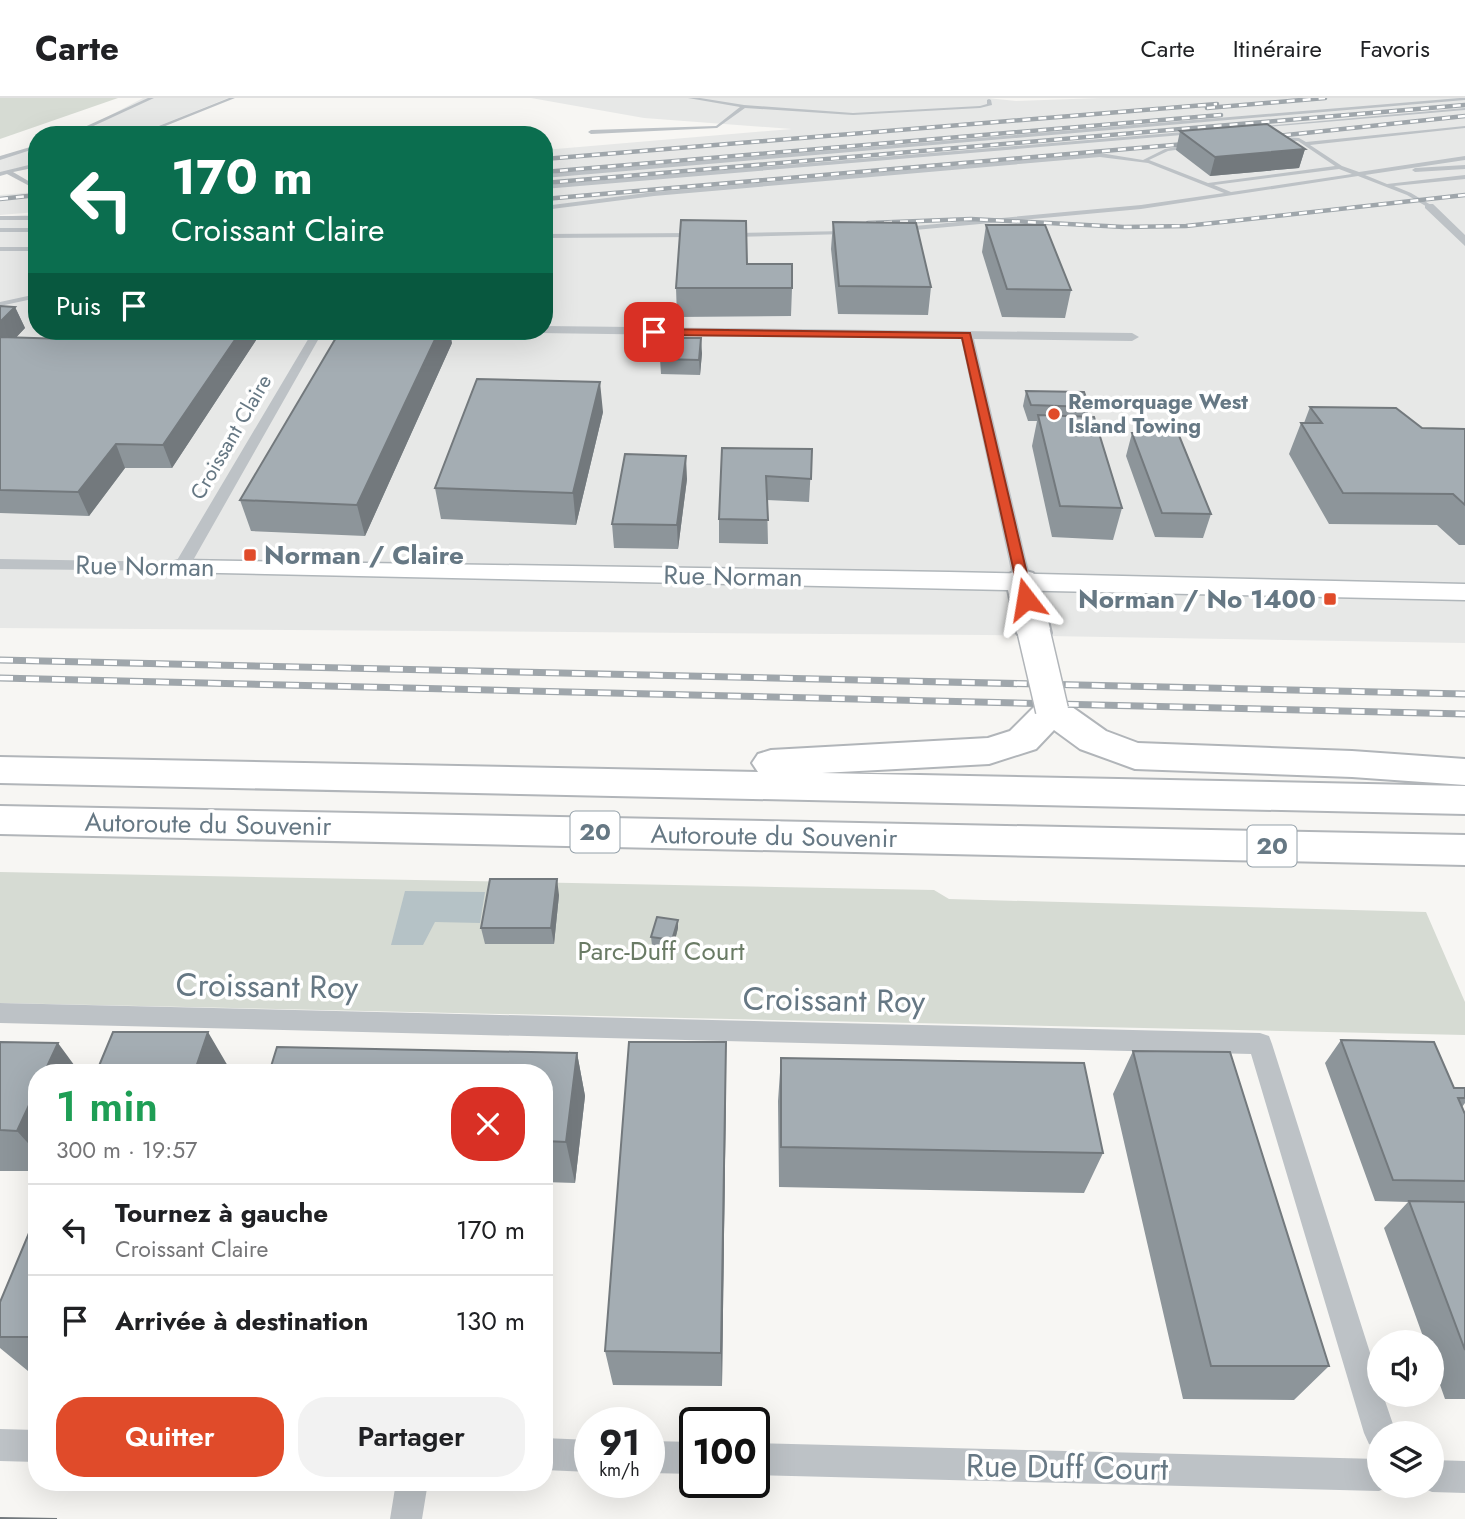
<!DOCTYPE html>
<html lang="fr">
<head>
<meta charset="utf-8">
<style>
	body { margin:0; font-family:Jost,sans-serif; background:#f2f2f2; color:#202124; height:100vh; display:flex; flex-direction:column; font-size:26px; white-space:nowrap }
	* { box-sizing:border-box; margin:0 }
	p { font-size:23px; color:#757577 }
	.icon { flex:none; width:38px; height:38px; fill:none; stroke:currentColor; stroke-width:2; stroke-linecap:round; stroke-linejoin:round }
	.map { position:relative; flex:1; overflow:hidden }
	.drawer { position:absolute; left:28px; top:966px; width:525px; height:427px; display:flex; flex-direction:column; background:#fff; border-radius:28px; box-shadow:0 7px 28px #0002 }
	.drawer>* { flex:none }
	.guide { position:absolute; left:28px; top:28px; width:525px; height:214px; border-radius:28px; box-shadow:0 7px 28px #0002; background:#0b6e4f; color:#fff; overflow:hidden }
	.fabs { position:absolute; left:1367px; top:1232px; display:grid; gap:14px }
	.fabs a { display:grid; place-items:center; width:77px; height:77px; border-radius:50%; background:#fff; box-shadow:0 7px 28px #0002; font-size:35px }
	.speed { position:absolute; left:574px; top:1309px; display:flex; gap:14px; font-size:35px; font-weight:700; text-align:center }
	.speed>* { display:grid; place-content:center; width:91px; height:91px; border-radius:50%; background:#fff; box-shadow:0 7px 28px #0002; line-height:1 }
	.speed small { font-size:18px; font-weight:400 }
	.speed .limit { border:4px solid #111; border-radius:10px; background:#fff; color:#111 }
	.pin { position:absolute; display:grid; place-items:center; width:60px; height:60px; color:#fff; margin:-30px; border-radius:14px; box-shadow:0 4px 10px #0006 }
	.me { position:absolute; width:77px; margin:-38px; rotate:346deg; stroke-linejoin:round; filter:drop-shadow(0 0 5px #0008) }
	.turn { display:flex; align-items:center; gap:24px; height:147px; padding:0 28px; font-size:32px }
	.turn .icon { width:91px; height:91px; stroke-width:2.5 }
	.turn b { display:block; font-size:49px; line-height:60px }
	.then { display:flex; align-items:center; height:66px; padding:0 28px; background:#0003; gap:14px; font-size:26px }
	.round { display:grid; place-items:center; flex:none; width:74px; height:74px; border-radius:28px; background:#f2f2f2 }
	.head { display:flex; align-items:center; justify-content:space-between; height:119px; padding:0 28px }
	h1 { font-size:42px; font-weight:600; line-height:52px; color:#1e9e55 }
	.button { display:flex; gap:14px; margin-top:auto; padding:14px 28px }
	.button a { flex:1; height:80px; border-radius:28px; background:#e04b2a; color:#fff; font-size:28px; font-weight:600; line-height:80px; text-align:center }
	.button a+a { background:#f2f2f2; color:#202124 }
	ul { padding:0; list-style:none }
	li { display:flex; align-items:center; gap:21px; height:91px; padding:0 28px; border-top:2px solid #e0e0e0 }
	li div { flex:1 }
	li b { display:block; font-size:26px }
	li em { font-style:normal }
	header { display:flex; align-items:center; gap:42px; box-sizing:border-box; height:98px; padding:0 35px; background:#fff; border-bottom:2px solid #e0e0e0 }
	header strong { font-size:33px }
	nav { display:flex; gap:38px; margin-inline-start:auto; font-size:24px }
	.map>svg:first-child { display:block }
</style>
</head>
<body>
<header>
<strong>Carte</strong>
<nav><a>Carte</a><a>Itinéraire</a><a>Favoris</a></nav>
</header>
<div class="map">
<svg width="1465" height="1421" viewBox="0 0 1465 1421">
	<rect width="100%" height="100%" fill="#f7f6f3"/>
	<path fill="#e7e8e7" d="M143 0H228L136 37H73Z
		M531 0H987L1016 3 1101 0H1465V545L986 537 0 530V119L37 116V233H544V52L792 31 644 20Z
		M37 49V69L0 77V61Z
		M37 94V114L0 117V97Z"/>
	<path fill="#d6dbd3" d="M0 0H118L0 41Z
		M0 774 934 792 949 801 1426 814 1465 904V937L0 905Z"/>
	<path fill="#b5c2c6" d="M405 793 485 794 480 825 435 824 423 847H391Z"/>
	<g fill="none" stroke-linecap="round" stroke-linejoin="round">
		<defs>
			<path id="secondary" d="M181 462 949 474 1465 486V502L172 474 169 469 172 464Z"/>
			<path id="highway" d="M1022 472 1033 475 1038 482 1051 535 1046 542 1034 546 1022 542 1017 535 1006 482 1011 475Z
				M1052 600 1065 604 1106 633 1138 645 1352 653 1465 661V687L1352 679 1135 671 1080 651 1054 632 1036 651 989 666 822 675 1465 688V716L0 685V659L758 674 752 665 758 656 771 652 988 640 1010 633 1039 604Z
				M0 708 1465 737V767L0 736Z"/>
		</defs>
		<use href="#secondary" stroke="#b0b6ba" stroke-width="3"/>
		<use href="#highway" stroke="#b1b5b9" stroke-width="4"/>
		<path fill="#bdc2c6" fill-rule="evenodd" d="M148 0H154L74 37H67Z
			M229 0H235L143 37H136Z
			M688 0H700L744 7 853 15 980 8 987 6V2L989 1 991 2 992 7 980 10 853 17 745 10 717 30 591 36 588 34 591 32 716 28 740 9Z
			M1460 0H1465V2L544 80V76Z
			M1465 10V12L1255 30 1253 29Z
			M1465 28V30L1310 47 1342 68 1359 74 1465 58V62L1365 77 1387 86 1465 77V81L1394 88 1411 95 1431 107V109L1429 110 1407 97 1358 78 1141 111 904 133 901 131 904 129 1141 107 1224 95 1148 65 1100 59 654 98 544 112V108L654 94 1100 55 1143 62 1165 51 1188 47 1190 50 1168 53 1149 62 1208 85 1335 68 1298 43 1275 42 1277 39 1299 40 1306 44ZM1339 71 1352 76 1231 94 1214 87Z
			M1196 33 1194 36 544 91V87Z
			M37 47V50L0 62V58Z
			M37 65V69L13 74 37 88V92L7 76 0 78V74Z
			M1465 67V71L1415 74 1412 72 1415 70Z
			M0 118H37V122H0Z
			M0 130H37V134H0Z
			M848 133V135L846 136 733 139 730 137 733 135Z
			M544 136 692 135 695 137 692 139 544 140Z
			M0 149H37V153H0Z
			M37 196V200L0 208V204Z"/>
		<path fill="#bdc2c6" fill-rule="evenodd" d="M1425 106H1433L1465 137V148L1425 110Z
			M544 228 1132 235 1139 239 1132 243 974 241 1031 482 1022 487 1013 482 961 241 539 235 538 233H544Z
			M313 233H328L318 242 187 473 0 471V461L176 464Z
			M0 905 1260 935 1269 938 1272 946 1379 1283V1297H1383L1396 1335H1379V1350L1369 1346 1364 1335 1251 956 0 925Z
			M0 1331 37 1332V1364L0 1363Z
			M544 1340 590 1342V1374L544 1372Z
			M649 1343 695 1344V1376L649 1375Z
			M754 1345 1379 1361V1388H1390L1379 1393 754 1377Z
			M1432 1362 1465 1363V1395L1432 1394 1421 1389 1432 1388Z
			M396 1384H428L422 1421H390Z"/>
		<use href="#secondary" fill="#fff" fill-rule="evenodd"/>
		<use href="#highway" fill="#fff" fill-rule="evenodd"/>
		<defs>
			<path id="rail-far1" d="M1207 10 1325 0
				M1267 39 1465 18
				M544 61 1217 6
				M544 74 1221 17
				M544 85 1465 7
				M0 101 37 97
				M544 101 1197 45
				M868 125 971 121 1124 129 1186 128 1465 97"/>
			<path id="rail" d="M0 562 1465 596
				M0 580 1465 616"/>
		</defs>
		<use href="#rail-far1" stroke="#9fa6ab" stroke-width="4.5"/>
		<use href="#rail" stroke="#9fa6ab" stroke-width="7"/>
		<use href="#rail-far1" stroke="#fff" stroke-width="2.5" stroke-dasharray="8" stroke-linecap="butt"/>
		<use href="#rail" stroke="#fff" stroke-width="4.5" stroke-dasharray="13" stroke-linecap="butt"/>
		<defs>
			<path id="highway-bridge" d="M1034 535 1052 612"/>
		</defs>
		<use href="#highway-bridge" stroke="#b1b5b9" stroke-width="35" stroke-linecap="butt"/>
		<use href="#highway-bridge" stroke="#fff" stroke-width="32"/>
	</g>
	<path fill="#8d959a" d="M1180 33 1305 51 1299 70 1210 78 1176 52Z
		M833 124 931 189 928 217 838 216 831 151Z
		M986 127 1071 192 1065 220 1002 219 982 154Z
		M676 190H792L791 218 677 219Z
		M0 208 15 209 25 230 16 239 67 241 74 233H262L172 370H125L89 418 0 415Z
		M452 245 365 438 251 433 240 402Z
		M702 255 700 277 661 276 660 261Z
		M1026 293 1089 309 1087 319 1122 410 1113 442 1052 439 1032 348 1037 323H1028L1023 308Z
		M1310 309 1422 330 1465 331V447H1459L1437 427 1329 426 1289 356 1301 325H1304Z
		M603 314 576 427 441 421 435 390Z
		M1132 335 1211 416 1203 440 1155 439 1126 358Z
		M722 350 812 351 809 404 767 402 768 446 719 445V421Z
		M687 381 678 451 614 450 612 426Z
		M559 797 554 846H485L481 830Z
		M678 830 673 850 652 847 651 839Z
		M1341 942 1454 990H1465V1005L1462 1009 1465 1016V1301H1445L1432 1264V1244H1425L1384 1130 1408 1104 1375 1103 1325 965Z
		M0 944 37 975V1073H0Z
		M1133 953 1329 1268 1294 1302 1183 1301 1113 996Z
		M577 955 585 998 575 1085 544 1084V975Z
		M781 960 1103 1055 1084 1095 779 1089 778 1003Z
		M726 987 722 1288 613 1287 605 1253Z
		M0 1239H37V1273H28L0 1250Z"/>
	<path fill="#73797d" d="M1305 51 1299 70 1210 78 1215 59Z
		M15 209 25 230 0 257V224Z
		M241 233H262L172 370 163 347Z
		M439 233H450L452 245 365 438 357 407Z
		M701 240 702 255 700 277 699 262Z
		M600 284 603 314 576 427 573 395Z
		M116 346 125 370 89 418 78 394Z
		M686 358 687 381 678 451 677 427Z
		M557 781 559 797 554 846 551 830Z
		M678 822V830L673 850 672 842Z
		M208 934 232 975H194Z
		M726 944V987L722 1288 721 1255Z
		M58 945 80 975H44Z
		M577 955 585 998 575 1085 566 1044Z
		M37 990V1055L17 1033Z"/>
	<path fill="#a4adb3" stroke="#73797d" stroke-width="2" d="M1267 26 1305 51 1215 59 1180 33Z
		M681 122 746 123 747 166H792V190H676Z
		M833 124 916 125 931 189 839 188Z
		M986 127H1045L1071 192 1007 191Z
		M0 208 15 209 0 224Z
		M74 233H241L163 347 116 346 78 394 0 392V239L67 241Z
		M340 233H439L357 407 240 402Z
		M664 240H701L699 262 660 261Z
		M477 281 600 284 573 395 435 390Z
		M1026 293 1084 294 1089 309 1031 307Z
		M1310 309 1396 310 1422 330 1465 331V407L1453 396 1343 395 1301 325H1322Z
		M1038 317 1094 319 1122 410 1060 408Z
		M1132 335H1178L1211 416 1162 415Z
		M722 350 812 351 811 381 766 378 768 422 719 421Z
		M625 356 686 358 677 427 612 426Z
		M490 781H557L551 830H481Z
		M657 819 678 822 672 842 651 839Z
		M113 934H208L194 975H96Z
		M1341 942 1434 944 1454 990H1465V1000H1458L1465 1016V1083L1393 1082Z
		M0 944 58 945 44 975H37V990L17 1033 0 1032Z
		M629 944H726L721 1255 605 1253Z
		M277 949 577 955 566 1044 544 1043V975H269Z
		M1133 953 1230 954 1329 1268H1211Z
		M781 960 1084 965 1103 1055 781 1049Z
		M1409 1103 1465 1104V1252Z
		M37 1116V1239H0V1204Z
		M0 1420 57 1421H0Z"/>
	<path fill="#e04b2a" stroke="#92311b" stroke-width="2" d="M650 231 970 235 1033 501 1031 504 1020 501 962 240 654 237Z"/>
	<g fill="#e04b2a" stroke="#fff" stroke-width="2.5">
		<circle cx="1054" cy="316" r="7"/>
		<rect x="243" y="450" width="14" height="14" rx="3.5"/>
		<rect x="1323" y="494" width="14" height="14" rx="3.5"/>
	</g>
	<g text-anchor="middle" stroke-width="7" stroke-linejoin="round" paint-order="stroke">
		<g font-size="21" font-weight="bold" fill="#667884" stroke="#fff" text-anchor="start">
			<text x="1068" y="311">Remorquage West<tspan x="1068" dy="24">Island Towing</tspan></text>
		</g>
		<g font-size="21" fill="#667884" stroke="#fff">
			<text transform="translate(231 339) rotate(-60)" y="7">Croissant Claire</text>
		</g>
		<g fill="#fff" stroke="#94a0a9" stroke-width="2">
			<rect x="570.5" y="713.5" width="49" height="41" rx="5"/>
			<rect x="1247.5" y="727.5" width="49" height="41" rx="5"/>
		</g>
		<g font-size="24" font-weight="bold" fill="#667884">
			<text x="595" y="742">20</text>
			<text x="1272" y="756">20</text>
		</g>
		<g font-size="26" font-weight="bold" fill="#667884" stroke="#fff" text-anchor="start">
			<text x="264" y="466">Norman / Claire</text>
			<text x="1316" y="510" text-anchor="end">Norman / No 1400</text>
		</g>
		<g font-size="26" fill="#667884" stroke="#fff">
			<text transform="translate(145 468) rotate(1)" y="9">Rue Norman</text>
			<text transform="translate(733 478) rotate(1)" y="9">Rue Norman</text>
			<text transform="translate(208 726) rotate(1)" y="9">Autoroute du Souvenir</text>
			<text transform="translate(774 738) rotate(1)" y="9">Autoroute du Souvenir</text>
		</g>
		<g font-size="26" fill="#6a7b65" stroke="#fff">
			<text x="661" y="862">Parc-Duff Court</text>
		</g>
		<g font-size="32" fill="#667884" stroke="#fff">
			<text transform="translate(267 888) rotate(1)" y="11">Croissant Roy</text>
			<text transform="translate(834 902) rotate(1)" y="11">Croissant Roy</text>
			<text transform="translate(1067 1369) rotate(1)" y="11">Rue Duff Court</text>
		</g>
	</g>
</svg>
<div class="fabs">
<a><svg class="icon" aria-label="sound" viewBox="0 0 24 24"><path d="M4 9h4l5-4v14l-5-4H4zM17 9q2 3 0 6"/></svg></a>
<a><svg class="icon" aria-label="layers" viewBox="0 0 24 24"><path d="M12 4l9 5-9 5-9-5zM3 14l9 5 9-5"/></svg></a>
</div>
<div class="speed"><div>91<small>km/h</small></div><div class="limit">100</div></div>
<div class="pin" style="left:654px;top:234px;background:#d93025"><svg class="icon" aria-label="arrive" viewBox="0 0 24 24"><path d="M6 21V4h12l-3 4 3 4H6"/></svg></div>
<svg class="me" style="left:1026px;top:501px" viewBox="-20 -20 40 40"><path d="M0-17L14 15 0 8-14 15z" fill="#e04b2a" stroke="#fff" stroke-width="4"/></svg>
<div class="guide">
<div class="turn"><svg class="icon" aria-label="left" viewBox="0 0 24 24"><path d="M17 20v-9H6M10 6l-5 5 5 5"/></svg><div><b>170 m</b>Croissant Claire</div></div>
<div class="then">Puis<svg class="icon" aria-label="arrive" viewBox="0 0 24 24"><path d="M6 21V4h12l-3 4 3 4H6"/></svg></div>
</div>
<section class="drawer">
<div class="head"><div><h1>1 min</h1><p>300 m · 19:57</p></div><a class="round" style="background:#d93025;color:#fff"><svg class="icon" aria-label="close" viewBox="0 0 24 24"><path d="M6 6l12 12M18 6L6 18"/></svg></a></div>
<ul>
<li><svg class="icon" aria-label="left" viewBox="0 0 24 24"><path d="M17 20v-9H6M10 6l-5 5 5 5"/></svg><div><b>Tournez à gauche</b><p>Croissant Claire</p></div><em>170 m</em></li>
<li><svg class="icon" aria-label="arrive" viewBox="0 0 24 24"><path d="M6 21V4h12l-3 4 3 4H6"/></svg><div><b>Arrivée à destination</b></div><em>130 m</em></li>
</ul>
<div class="button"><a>Quitter</a><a>Partager</a></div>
</section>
</div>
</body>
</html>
